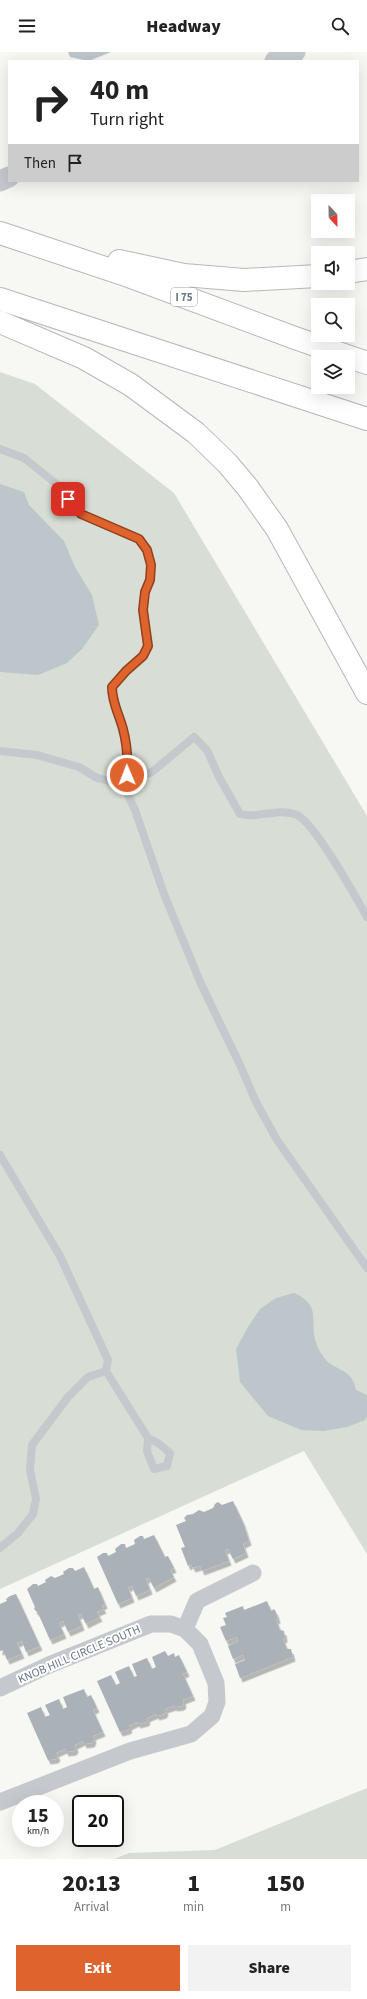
<!DOCTYPE html>
<html lang="en">
<head>
<meta charset="utf-8">
<style>
	body { margin:0; font-family:"Source Sans 3",sans-serif; background:#f2f2f2; color:#222; height:100vh; display:flex; flex-direction:column; font-size:15px; white-space:nowrap }
	* { box-sizing:border-box; margin:0 }
	p { font-size:13px; color:#767676 }
	.icon { flex:none; width:22px; height:22px; fill:none; stroke:currentColor; stroke-width:2; stroke-linecap:round; stroke-linejoin:round }
	.map { position:relative; height:1807px; overflow:hidden }
	.panel { display:flex; flex-direction:column; background:#fff; flex:1 }
	.panel>* { flex:none }
	.hud { position:absolute; left:8px; top:8px; width:351px; height:122px; border-radius:0px; box-shadow:0 4px 16px #0002; background:#fff; color:#222; overflow:hidden }
	.needle { width:26px; rotate:158deg }
	.tools { position:absolute; left:311px; top:142px; display:grid; gap:8px }
	.tools a { display:grid; place-items:center; width:44px; height:44px; border-radius:0px; background:#fff; box-shadow:0 4px 16px #0002; font-size:20px }
	.speed { position:absolute; left:12px; top:1743px; display:flex; gap:8px; font-size:20px; font-weight:700; text-align:center }
	.speed>* { display:grid; place-content:center; width:52px; height:52px; border-radius:50%; background:#fff; box-shadow:0 4px 16px #0002; line-height:1 }
	.speed small { font-size:10px; font-weight:400 }
	.speed .limit { border:2px solid #111; border-radius:6px; background:#fff; color:#111 }
	.pin { position:absolute; display:grid; place-items:center; width:34px; height:34px; color:#fff; margin:-17px; border-radius:8px; box-shadow:0 2px 6px #0006 }
	.me { position:absolute; width:44px; margin:-22px; rotate:359deg; stroke-linejoin:round; filter:drop-shadow(0 0 3px #0008) }
	.turn { display:flex; align-items:center; gap:14px; height:84px; padding:0 16px; font-size:18px }
	.turn .icon { width:52px; height:52px; stroke-width:2.5 }
	.turn b { display:block; font-size:28px; line-height:34px }
	.then { display:flex; align-items:center; height:38px; padding:0 16px; background:#0003; gap:8px; font-size:15px }
	.eta { display:flex; justify-content:space-evenly; align-items:center; height:68px; text-align:center }
	.eta b { font-size:24px; font-weight:800; line-height:28px }
	.primary-button { display:flex; gap:8px; margin-top:auto; padding:8px 16px }
	.primary-button a { flex:1; height:46px; border-radius:0px; background:#df632c; color:#fff; font-size:16px; font-weight:800; line-height:46px; text-align:center }
	.primary-button a+a { background:#f2f2f2; color:#222 }
	header { display:flex; justify-content:space-between; align-items:center; height:52px; padding:0 16px; background:#fff; font-size:18px; font-weight:800 }
	.map>svg:first-child { display:block }
</style>
</head>
<body>
<header><svg class="icon" aria-label="menu" viewBox="0 0 24 24"><path d="M4 6h16M4 12h16M4 18h16"/></svg>Headway<svg class="icon" aria-label="search" viewBox="0 0 24 24"><circle cx="10" cy="10" r="6"/><path d="M15 15l6 6"/></svg></header>
<div class="map">
<svg width="367" height="1807" viewBox="0 0 367 1807">
	<defs>
		<filter id="shadow"><feDropShadow dx="2.5" dy="4.5" stdDeviation="0" flood-color="#0004"/></filter>
	</defs>
	<rect width="100%" height="100%" fill="#f7f7f4"/>
	<path fill="#d8ded5" d="M0 320 35 332 174 441 367 764V1502L304 1399 0 1537Z
		M367 1736V1807H114L129 1801 215 1798Z"/>
	<path fill="#bcc6cb" d="M68 0H111L89 9 70 5Z
		M0 432 24 440 29 453 64 489 75 515 92 543 99 573 82 597 67 611 38 623 0 620Z
		M294 1241C325 1255 307 1271 317 1293 319 1298 322 1304 327 1309 334 1316 349 1319 353 1329 355 1331 355 1335 356 1338L367 1343V1364L365 1368 347 1375 324 1379 301 1378 268 1364 240 1330 236 1297 248 1275 260 1257 276 1246Z"/>
	<path fill="#aab1b7" filter="url(#shadow)" d="M233 1449 243 1470 249 1489 243 1492 246 1501 233 1507 228 1497 225 1498 229 1509 202 1519 200 1514 193 1516 191 1512 188 1514 181 1496 185 1495 176 1473 186 1469 184 1466 187 1463 193 1462 199 1458 204 1460 213 1456 215 1452 218 1450 222 1453Z
		M154 1483 165 1505 168 1504 174 1516 170 1518 174 1525 154 1536 149 1526 146 1527 150 1538 136 1544 132 1534 128 1535 132 1546 118 1552 97 1505 103 1501H107L108 1504 116 1500 115 1497 121 1492H125L126 1496 135 1492 134 1488 140 1484H143L144 1487Z
		M84 1515 94 1537 98 1535 105 1552 102 1554 104 1557 97 1560 100 1565 86 1572 81 1562 78 1563 82 1574 68 1580 63 1569 59 1571 64 1582 50 1588 38 1561 34 1557 35 1555 27 1537 33 1532H37L38 1534 46 1530 45 1528 51 1524 55 1526 64 1522 63 1520 69 1516H73L75 1519Z
		M16 1542 40 1594 26 1600 22 1589 17 1591 22 1602 7 1608 3 1598 0 1599V1552L7 1549 6 1547 10 1544Z
		M267 1549 271 1559 274 1557 276 1560 278 1567 276 1568 280 1578 284 1579 285 1586 283 1587 287 1597H291L293 1605 240 1626 235 1612 245 1608 243 1603 233 1607 228 1594 238 1589 237 1585 226 1589 220 1575 226 1573 223 1566 227 1565 225 1561 243 1554 244 1558Z
		M165 1599 168 1604 174 1601 175 1605 179 1603 187 1620 183 1622 193 1644 183 1648 184 1651 182 1654 175 1655 174 1654 165 1657 166 1659 164 1662 157 1664 156 1662 147 1666 148 1668 146 1670 138 1672 137 1670 129 1674 130 1676 128 1678 120 1680 97 1629 111 1623 116 1633 120 1631 115 1620 129 1614 134 1625 137 1624 132 1612 147 1606 152 1617 156 1615 152 1605Z
		M84 1637 87 1645 91 1643 97 1656 93 1658 103 1680 93 1684 94 1687 92 1691 84 1692 83 1689 75 1693 76 1696 74 1699 66 1700 65 1697 56 1701 58 1704 56 1707 48 1708 27 1661 41 1655 45 1665 50 1663 45 1653 59 1647 63 1657 67 1655 63 1645Z"/>
	<g fill="none" stroke-linecap="round" stroke-linejoin="round">
		<defs>
			<path id="motorway" d="M0 181 123 222 295 286 367 311
				M119 209 184 223 244 228 318 224
				M348 220 367 217
				M0 247 367 367
				M0 270 84 306 131 333 196 381 227 411 248 436 277 477 367 641"/>
		</defs>
		<use href="#motorway" stroke="#b6b9bc" stroke-width="24"/>
		<path stroke="#c5c8cc" stroke-width="8" d="M0 397 24 406 59 434 81 462 139 487 147 498 151 513 150 528 145 540 143 558 148 594 143 604 126 619 111 635C113 667 140 700 123 732
			M0 699 37 703 79 715 97 726 123 732 152 720 194 685 207 698 219 725 240 762C257 767 276 756 295 762 313 768 356 845 367 865
			M123 732 135 758 164 842 201 932 240 1013 256 1050 277 1088 367 1216
			M0 1103 60 1204 108 1308 106 1319 148 1386 147 1399 154 1417 167 1414 170 1401 158 1391 148 1386
			M0 1496 18 1481 33 1462 36 1447 30 1418 32 1393 68 1345 88 1325 106 1319"/>
		<path stroke="#c5c8cc" stroke-width="17" d="M0 1636 49 1613 151 1572H171L185 1577 197 1549 253 1521
			M0 1750 130 1699 191 1682 212 1664 217 1650 216 1631 200 1592 185 1577"/>
		<path stroke="#c5c8cc" stroke-width="21" d="M275 9 295 0
			M0 129 9 125"/>
		<use href="#motorway" stroke="#fff" stroke-width="22"/>
	</g>
	<g fill="none" stroke-linecap="round" stroke-linejoin="round">
		<defs>
			<path id="route" d="M68 447 81 462 139 487 147 498 151 513 150 528 145 540 143 558 148 594 143 604 126 619 112 635C112 651 119 662 123 677 127 692 128 708 127 723"/>
		</defs>
		<use href="#route" stroke="#91401d" stroke-width="10"/>
		<use href="#route" stroke="#df632c" stroke-width="7"/>
	</g>
	<g text-anchor="middle" stroke-width="4" stroke-linejoin="round" paint-order="stroke">
		<rect fill="#fff" stroke="#959eaa" stroke-width="1" x="171" y="236" width="26" height="18" rx="3"/>
		<g font-size="11" font-weight="bold" fill="#677585">
			<text x="184" y="249">I 75</text>
		</g>
		<g font-size="12" fill="#677585" stroke="#fff">
			<text transform="translate(79 1602) rotate(-23)" y="4">KNOB HILL CIRCLE SOUTH</text>
		</g>
	</g>
</svg>
<div class="tools">
<a><svg class="needle" viewBox="-14 -14 28 28"><path d="M0-13l5 13h-10z" fill="#e53935"/><path d="M0 13l5-13h-10z" fill="#767676"/></svg></a>
<a><svg class="icon" aria-label="sound" viewBox="0 0 24 24"><path d="M4 9h4l5-4v14l-5-4H4zM17 9q2 3 0 6"/></svg></a>
<a><svg class="icon" aria-label="search" viewBox="0 0 24 24"><circle cx="10" cy="10" r="6"/><path d="M15 15l6 6"/></svg></a>
<a><svg class="icon" aria-label="layers" viewBox="0 0 24 24"><path d="M12 4l9 5-9 5-9-5zM3 14l9 5 9-5"/></svg></a>
</div>
<div class="speed"><div>15<small>km/h</small></div><div class="limit">20</div></div>
<div class="pin" style="left:68px;top:447px;background:#d93025"><svg class="icon" aria-label="arrive" viewBox="0 0 24 24"><path d="M6 21V4h12l-3 4 3 4H6"/></svg></div>
<svg class="me" style="left:127px;top:723px" viewBox="-20 -20 40 40"><circle r="17" fill="#df632c" stroke="#fff" stroke-width="3"/><path d="M0-11L8 9 0 5-8 9z" fill="#fff"/></svg>
<div class="hud">
<div class="turn"><svg class="icon" aria-label="right" viewBox="0 0 24 24"><path d="M7 20v-9h11M14 6l5 5-5 5"/></svg><div><b>40 m</b>Turn right</div></div>
<div class="then">Then<svg class="icon" aria-label="arrive" viewBox="0 0 24 24"><path d="M6 21V4h12l-3 4 3 4H6"/></svg></div>
</div>
</div>
<section class="panel">
<div class="eta">
<div><b>20:13</b><p>Arrival</p></div>
<div><b>1</b><p>min</p></div>
<div><b>150</b><p>m</p></div>
</div>
<div class="primary-button"><a>Exit</a><a>Share</a></div>
</section>
</body>
</html>
